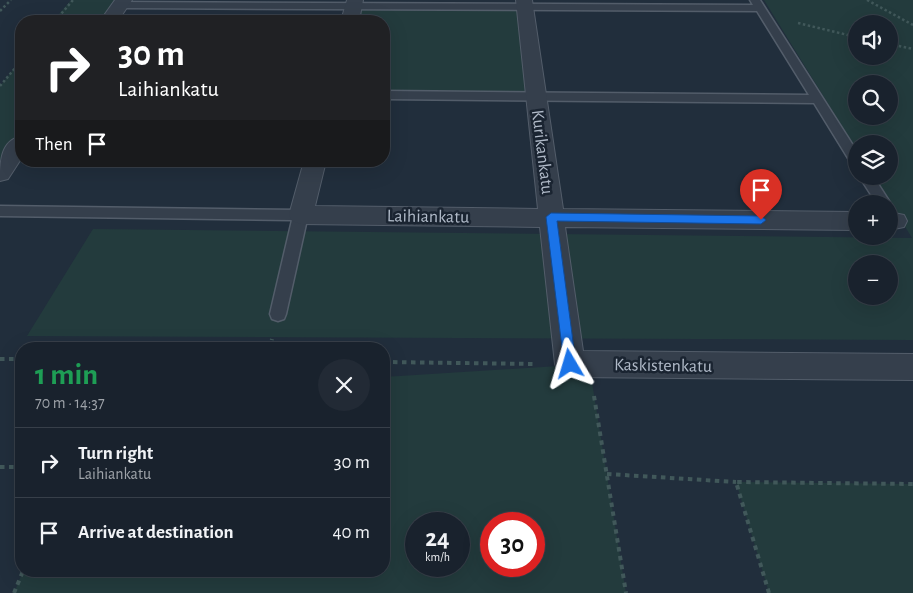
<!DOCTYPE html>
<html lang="en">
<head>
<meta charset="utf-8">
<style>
	body { margin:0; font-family:"Alegreya Sans",sans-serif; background:#222a35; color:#f1f3f6; height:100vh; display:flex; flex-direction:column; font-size:19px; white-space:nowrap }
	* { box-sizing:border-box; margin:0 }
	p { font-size:16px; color:#9fa4aa }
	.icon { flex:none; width:28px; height:28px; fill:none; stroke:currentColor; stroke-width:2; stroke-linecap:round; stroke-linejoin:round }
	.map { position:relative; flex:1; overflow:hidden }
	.sheet { position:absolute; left:15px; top:342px; width:375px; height:235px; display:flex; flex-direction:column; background:#19222d; border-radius:20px; box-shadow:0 5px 20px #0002,0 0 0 1px #373f49 }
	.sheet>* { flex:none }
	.banner { position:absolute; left:15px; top:15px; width:375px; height:152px; border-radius:20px; box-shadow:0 5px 20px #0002,0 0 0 1px #373f49; background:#202124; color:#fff; overflow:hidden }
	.fabs { position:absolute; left:848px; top:15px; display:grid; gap:10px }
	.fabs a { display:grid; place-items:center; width:50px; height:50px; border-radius:50%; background:#19222d; box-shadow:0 5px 20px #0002,0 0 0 1px #373f49; font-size:25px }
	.speed { position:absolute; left:405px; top:512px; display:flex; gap:10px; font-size:25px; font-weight:700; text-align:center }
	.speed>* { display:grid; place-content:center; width:65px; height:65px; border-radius:50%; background:#19222d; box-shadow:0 5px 20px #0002,0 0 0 1px #373f49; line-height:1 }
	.speed small { font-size:12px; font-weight:400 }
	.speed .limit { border:8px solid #d22; background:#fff; color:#111 }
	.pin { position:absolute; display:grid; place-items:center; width:42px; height:42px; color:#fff; margin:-51px -21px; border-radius:50% 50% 50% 0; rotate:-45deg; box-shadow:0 0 5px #0007 }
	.pin .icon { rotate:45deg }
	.me { position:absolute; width:55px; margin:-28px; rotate:353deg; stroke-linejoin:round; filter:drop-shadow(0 0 4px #0008) }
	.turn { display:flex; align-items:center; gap:18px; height:105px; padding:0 20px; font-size:22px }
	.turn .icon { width:65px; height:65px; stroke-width:2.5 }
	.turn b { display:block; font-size:35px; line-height:42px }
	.then { display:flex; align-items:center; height:48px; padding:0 20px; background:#0003; gap:10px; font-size:19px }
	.round { display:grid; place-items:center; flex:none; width:52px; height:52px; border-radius:26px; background:#222a35 }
	.overview { display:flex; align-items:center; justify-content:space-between; height:85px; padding:0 20px }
	h1 { font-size:30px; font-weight:700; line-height:38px; color:#1e9e55 }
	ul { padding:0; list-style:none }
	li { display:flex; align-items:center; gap:15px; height:70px; padding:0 20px; border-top:1px solid #373f49 }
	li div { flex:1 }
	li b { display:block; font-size:19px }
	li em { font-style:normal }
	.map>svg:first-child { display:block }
</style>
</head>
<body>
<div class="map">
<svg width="913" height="593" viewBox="0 0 913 593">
	<rect width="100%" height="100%" fill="#212e3c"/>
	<path fill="#233b3d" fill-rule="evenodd" d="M71 0H116L101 21H53Z
		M764 0H913V340L27 336 93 229 912 238 874 176H889V144H856V149ZM856 24H889V56H856ZM856 84H889V116H856ZM856 264H889V296H856Z
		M354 6 525 7 536 96 384 95V21H350Z
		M21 60V131L0 160V86Z
		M589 364 626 593H14L23 571H384V377ZM416 524H459V566H416ZM491 524H534V566H491Z
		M736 482 913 484V593H769Z"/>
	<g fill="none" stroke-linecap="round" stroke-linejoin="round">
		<defs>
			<path id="lane" d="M750 0H760L856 150V164L851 163 814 103 384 99V91L809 95 757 11 121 8 116 5 121 2 753 5Z
				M859 176H873L891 204 889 208V204H877Z
				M0 206 301 210 306 211 308 215 286 314 284 319 278 321 272 319 270 314 292 220 0 216Z"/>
			<path id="street" d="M115 0H132L118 21H100Z
				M347 0H363L359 21H341Z
				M516 0H532L563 209 856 212V230L565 227 583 351 913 354V380L570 377 559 373 555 364 540 227 301 224 292 221 289 215 304 161H326L315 206 538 209Z
				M21 136V159L8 179 0 181C0 163 0 141 21 136Z
				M889 212 904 215 907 221 904 227 889 230Z"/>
		</defs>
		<use href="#lane" stroke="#535d6a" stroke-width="3"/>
		<use href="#street" stroke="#535d6a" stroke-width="2"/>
		<path stroke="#41585a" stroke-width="2.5" stroke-dasharray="2.5 2.5" stroke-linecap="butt" d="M867 0 913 25
			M0 11 11 0
			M55 21 73 0
			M798 23 856 37
			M889 44 913 49
			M0 86 21 61"/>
		<path stroke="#41585a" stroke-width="4" stroke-dasharray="4.5 4.5" stroke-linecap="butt" d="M270 349 272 339
			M0 359H21
			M384 362 536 364
			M594 396 626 593
			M0 467H21
			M607 474 736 482
			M14 593 23 571
			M769 593 736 482 913 484"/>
		<use href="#lane" fill="#353f4c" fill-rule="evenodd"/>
		<use href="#street" fill="#353f4c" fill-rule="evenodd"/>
	</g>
	<path fill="#1a73e8" stroke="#114b97" d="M551 213 761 216 766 220 761 224 557 221 576 364 570 370 564 364 546 217Z"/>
	<g text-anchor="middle" stroke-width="5" stroke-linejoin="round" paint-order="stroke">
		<g font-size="18" fill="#b0bac8" stroke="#1a2431">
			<text transform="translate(543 152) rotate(83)" y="6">Kurikankatu</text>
			<text transform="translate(428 216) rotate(1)" y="6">Laihiankatu</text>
			<text transform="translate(663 365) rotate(1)" y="6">Kaskistenkatu</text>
		</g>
	</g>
</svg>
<div class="fabs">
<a><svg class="icon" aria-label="sound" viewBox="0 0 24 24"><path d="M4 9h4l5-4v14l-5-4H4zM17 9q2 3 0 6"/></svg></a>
<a><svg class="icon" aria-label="search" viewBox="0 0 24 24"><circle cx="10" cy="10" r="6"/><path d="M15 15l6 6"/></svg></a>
<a><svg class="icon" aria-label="layers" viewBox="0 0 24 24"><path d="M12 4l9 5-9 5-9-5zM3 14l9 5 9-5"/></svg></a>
<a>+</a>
<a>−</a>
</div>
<div class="speed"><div>24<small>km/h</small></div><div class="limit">30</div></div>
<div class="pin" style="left:761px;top:220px;background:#d93025"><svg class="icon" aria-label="arrive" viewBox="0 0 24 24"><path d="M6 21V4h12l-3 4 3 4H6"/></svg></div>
<svg class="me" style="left:570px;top:364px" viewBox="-20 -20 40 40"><path d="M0-17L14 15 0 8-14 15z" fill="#1a73e8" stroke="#fff" stroke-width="4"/></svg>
<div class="banner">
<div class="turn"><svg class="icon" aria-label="right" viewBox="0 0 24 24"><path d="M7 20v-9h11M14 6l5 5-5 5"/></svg><div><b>30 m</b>Laihiankatu</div></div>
<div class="then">Then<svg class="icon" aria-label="arrive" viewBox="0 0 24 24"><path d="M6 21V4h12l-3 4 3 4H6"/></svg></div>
</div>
<section class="sheet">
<div class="overview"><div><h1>1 min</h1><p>70 m · 14:37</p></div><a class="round"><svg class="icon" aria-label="close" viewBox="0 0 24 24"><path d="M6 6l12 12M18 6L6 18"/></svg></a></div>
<ul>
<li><svg class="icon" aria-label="right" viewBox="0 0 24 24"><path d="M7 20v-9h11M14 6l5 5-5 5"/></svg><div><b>Turn right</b><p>Laihiankatu</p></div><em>30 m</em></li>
<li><svg class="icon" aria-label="arrive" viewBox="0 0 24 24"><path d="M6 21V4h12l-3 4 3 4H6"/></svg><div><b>Arrive at destination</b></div><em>40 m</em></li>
</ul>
</section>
</div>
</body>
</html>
